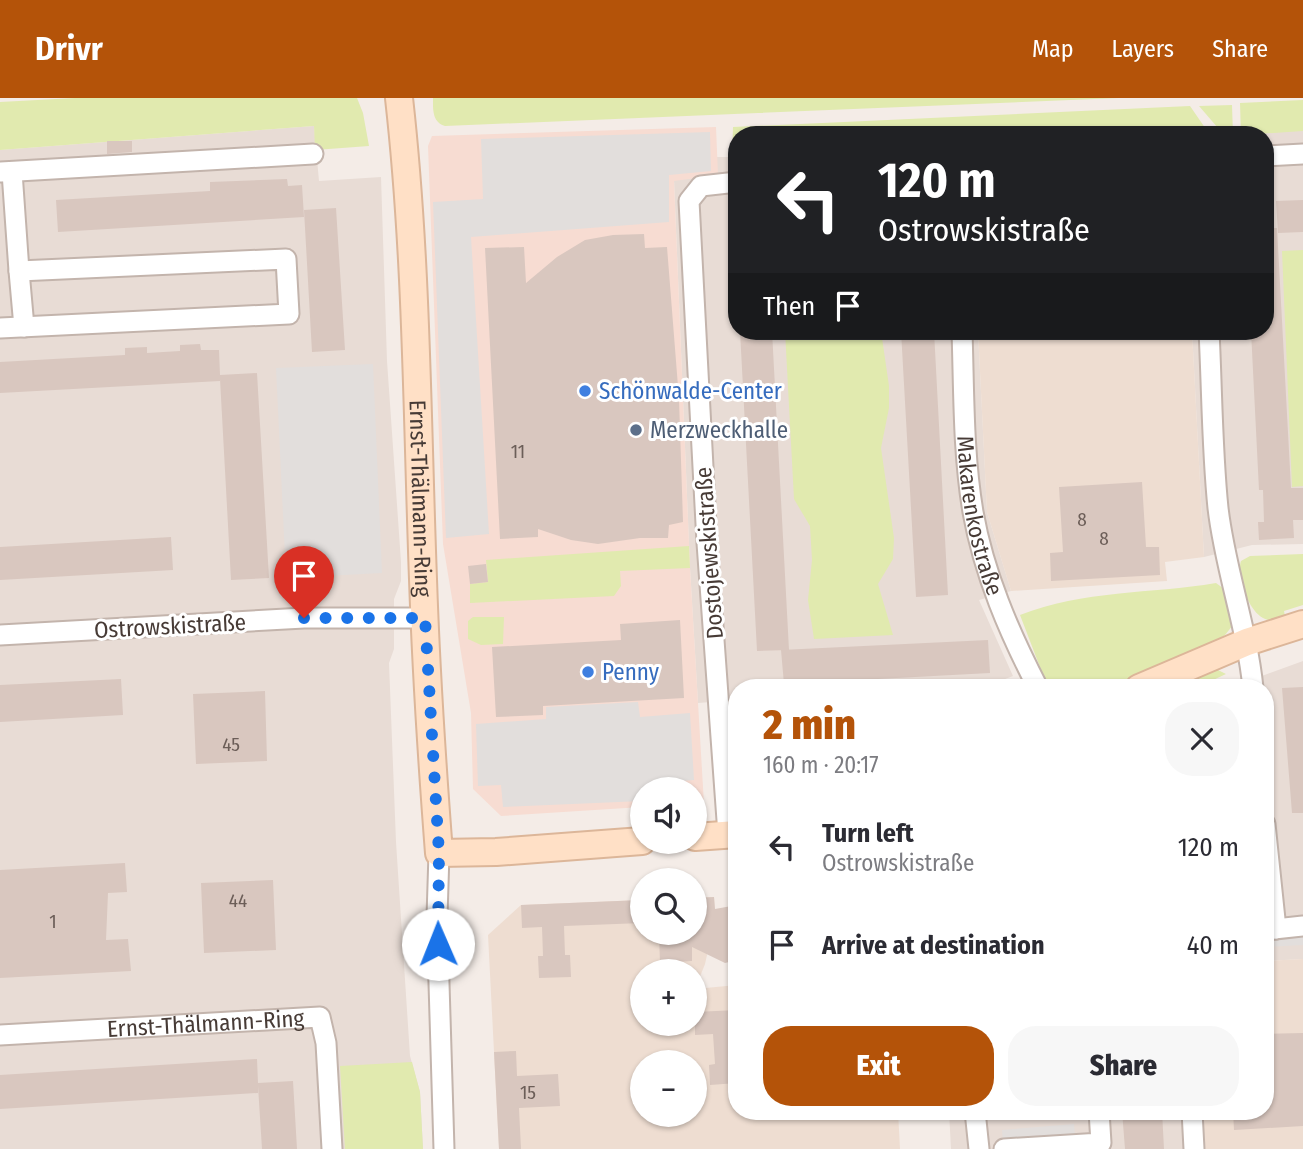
<!DOCTYPE html>
<html lang="en">
<head>
<meta charset="utf-8">
<style>
	body { margin:0; font-family:"Fira Sans Condensed",sans-serif; background:#f7f7f7; color:#2b2b33; height:100vh; display:flex; flex-direction:column; font-size:26px; white-space:nowrap }
	* { box-sizing:border-box; margin:0 }
	p { font-size:23px; color:#7c7c81 }
	.icon { flex:none; width:38px; height:38px; fill:none; stroke:currentColor; stroke-width:2; stroke-linecap:round; stroke-linejoin:round }
	.map { position:relative; flex:1; overflow:hidden }
	.side { position:absolute; left:728px; top:581px; width:546px; height:441px; display:flex; flex-direction:column; background:#fff; border-radius:28px; box-shadow:0 2px 5px #0004 }
	.side>* { flex:none }
	.banner { position:absolute; left:728px; top:28px; width:546px; height:214px; border-radius:28px; box-shadow:0 2px 5px #0004; background:#202124; color:#fff; overflow:hidden }
	.tools { position:absolute; left:630px; top:679px; display:grid; gap:14px }
	.tools a { display:grid; place-items:center; width:77px; height:77px; border-radius:50%; background:#fff; box-shadow:0 2px 5px #0004; font-size:35px }
	.pin { position:absolute; display:grid; place-items:center; width:60px; height:60px; color:#fff; margin:-72px -30px; border-radius:50% 50% 50% 0; rotate:-45deg; box-shadow:0 0 7px #0007 }
	.pin .icon { rotate:45deg }
	.me { position:absolute; width:77px; margin:-38px; rotate:359deg; stroke-linejoin:round; filter:drop-shadow(0 0 5px #0008) }
	.turn { display:flex; align-items:center; gap:24px; height:147px; padding:0 35px; font-size:32px }
	.turn .icon { width:91px; height:91px; stroke-width:2.5 }
	.turn b { display:block; font-size:49px; line-height:60px }
	.then { display:flex; align-items:center; height:66px; padding:0 35px; background:#0003; gap:14px; font-size:26px }
	.round { display:grid; place-items:center; flex:none; width:74px; height:74px; border-radius:28px; background:#f7f7f7 }
	.headline { display:flex; align-items:center; justify-content:space-between; height:119px; padding:0 35px }
	h1 { font-size:42px; font-weight:800; line-height:52px; color:#b45309 }
	.action { display:flex; gap:14px; margin-top:auto; padding:14px 35px }
	.action a { flex:1; height:80px; border-radius:28px; background:#b45309; color:#fff; font-size:28px; font-weight:800; line-height:80px; text-align:center }
	.action a+a { background:#f7f7f7; color:#2b2b33 }
	ul { padding:0; list-style:none }
	li { display:flex; align-items:center; gap:21px; height:98px; padding:0 35px }
	li div { flex:1 }
	li b { display:block; font-size:26px }
	li em { font-style:normal }
	header { display:flex; align-items:center; gap:42px; box-sizing:border-box; height:98px; padding:0 35px; background:#b45309; color:#fff }
	header strong { font-size:33px }
	nav { display:flex; gap:38px; margin-inline-start:auto; font-size:24px }
	.map>svg:first-child { display:block }
</style>
</head>
<body>
<header>
<strong>Drivr</strong>
<nav><a>Map</a><a>Layers</a><a>Share</a></nav>
</header>
<div class="map">
<svg width="1303" height="1051" viewBox="0 0 1303 1051">
	<rect width="100%" height="100%" fill="#f4ece7"/>
	<path fill="#e8dcd5" d="M314 28 319 83 381 79 387 263 401 464V483L394 501V551L389 565 396 744 410 958 420 994 423 1051H0V52Z
		M1303 32V446L1252 447 1204 459 1192 233H1265V37H1238Z
		M717 59H737V233H978L987 414 1011 493 979 502 1013 578 984 589 973 590H737V602L698 605 690 470 674 82 717 77Z
		M1303 563V861L1265 863V590H1229Z
		M949 1013H1198L1199 1051H951Z"/>
	<path fill="#f7dcd2" d="M716 29 718 77 674 83 690 470 704 706H695V691H642V709L501 718 473 691 471 615 443 446 428 48 432 38Z"/>
	<path fill="#eeddd1" fill-rule="evenodd" d="M978 233H1192L1204 459 1165 464 1167 483 1011 493 987 414Z
		M714 799 715 821 705 866 695 891 737 887V1013H898L900 1051H499L488 837 521 807 642 802V835H695V800ZM642 873H695V926H642ZM642 964H695V1017H642Z
		M1303 861V1051H1199L1198 1013H1265V863Z"/>
	<path fill="#e1eaaf" d="M75 0H357L363 15 369 48 315 52 314 28 0 52V4Z
		M433 0H1119L445 28C432 24 433 11 433 0Z
		M1303 2V33L1241 37 1240 5Z
		M1232 7 1233 37H1224L1199 8Z
		M1190 8 1210 37H737V59H732L733 29Z
		M1303 152V388L1292 389 1282 153Z
		M785 233H881L889 288V310L881 350 894 440 893 461 878 486 893 537 814 541 808 502 812 462 810 428 794 401Z
		M689 448 690 470 620 473 621 488 614 498 470 505V486L488 484 486 462Z
		M1303 456V507L1284 513 1286 523C1278 523 1270 524 1263 520 1248 512 1236 478 1241 463L1250 458Z
		M1216 485 1227 493 1233 527 1225 537 1211 547 1114 590H1048L1020 517C1083 492 1151 496 1216 485Z
		M473 519H504L503 546 481 547 468 541V523Z
		M1212 569 1226 576 1196 590H1162Z
		M412 964 420 994 423 1051H345L340 968Z"/>
	<path fill="#e2dedc" d="M710 34 711 73 669 77V124L471 139 489 436 446 440 433 104 483 101 481 41Z
		M373 266 382 475 286 480 276 270Z
		M638 604 640 619 690 615 694 682 647 686V691H642V703L503 709 501 687 478 688 476 626 546 621V609Z
		M1303 834V847L1265 849V837Z
		M999 1013H1072V1015L1000 1022Z
		M1074 1026 1075 1038 1003 1045 1002 1032Z"/>
	<path fill="#d9c7bf" d="M107 43H132V54L107 56Z
		M287 81 288 88 302 87 304 119 58 134 56 102 210 93V84Z
		M1303 102V134L1278 135 1276 103Z
		M336 110 345 252 312 254 304 112Z
		M1265 130H1277L1291 390H1303V422H1293L1294 440 1259 442 1258 424H1264L1263 392H1259L1251 233H1265Z
		M644 136 645 150 667 149 679 301 683 424 669 427 668 440H640L598 446 571 442 538 431V439L500 441 485 150 524 149 526 185 557 159 585 142 613 137Z
		M740 233H772L789 552 757 553Z
		M901 233H934L948 497 916 499Z
		M200 246 201 252H219L220 277 257 275 269 480 231 482 220 281V283L0 295V264L125 257V250L147 249V255L180 253V247Z
		M1142 384 1146 449H1159L1160 477 1051 483 1050 455 1063 454 1059 389Z
		M171 439 173 472 0 482V449Z
		M486 466 488 484 470 486 468 468Z
		M680 522 684 600 543 608V617L496 619 492 549 621 542 620 526Z
		M988 542 990 575 784 586 781 552Z
		M121 581 123 617 0 624V587Z
		M1303 589V715H1292L1282 590Z
		M265 593 267 663 196 666 193 596Z
		M125 765 127 794 108 795 106 842 128 841 131 873 0 880V772Z
		M273 782 276 852 204 855 201 785Z
		M714 799 715 811 737 807V862L725 865 692 849V863L660 865 659 835H695V800Z
		M642 802V825L564 828 565 857H570L571 879 539 880 538 858H543L542 829 522 830 521 807Z
		M737 912V934H733L737 985 710 987 709 967 715 966 713 936 695 937V914Z
		M1303 935V1028L1234 1032 1233 1013H1265V936Z
		M516 953 517 978 558 976 560 1008 519 1010 521 1051H499L494 954Z
		M257 961 258 985 293 983 297 1051H262L258 988V995L0 1011V977Z
		M1122 1013H1162L1164 1051H1125Z"/>
	<g fill="none" stroke-linecap="round" stroke-linejoin="round">
		<defs>
			<g id="street">
				<path d="M1265 58 1303 56"/>
				<path d="M1 74 313 56"/>
				<path d="M19 173 24 229"/>
				<path d="M0 230 289 216 286 161 19 173 12 74"/>
				<path id="s1" d="M962 233C964 293 963 355 973 414 984 476 1009 534 1038 590"/>
				<path d="M1209 233C1212 292 1212 352 1218 410 1225 471 1247 529 1253 590"/>
				<path d="M0 537 304 520H425"/>
				<path d="M1265 726 1276 831"/>
				<path d="M728 736 707 445 689 103 701 88 737 84"/>
				<path d="M439 755 437 819 444 1051"/>
				<path d="M1266 832 1303 828"/>
				<path id="s2" d="M0 937 320 919 326 945 332 1051"/>
				<path d="M975 1013 979 1051"/>
				<path d="M1192 1013 1194 1051"/>
				<path d="M1004 1051 1101 1045 1099 1013"/>
			</g>
			<g id="secondary">
				<path id="s3" d="M399 0C417 159 417 321 423 481 426 572 432 664 439 755L496 754 642 743"/>
				<path d="M1139 590 1247 544 1303 526"/>
				<path d="M695 739 737 736"/>
			</g>
		</defs>
		<use href="#street" stroke="#c3b4ac" stroke-width="23"/>
		<use href="#secondary" stroke="#dcb699" stroke-width="30"/>
		<use href="#street" stroke="#fff" stroke-width="19"/>
		<use href="#secondary" stroke="#ffe0c6" stroke-width="26"/>
	</g>
	<g fill="none" stroke-linecap="round" stroke-linejoin="round">
		<path stroke="#1a73e8" stroke-width="12" stroke-dasharray="0 21.6" d="M304 520H425L439 755 438 846"/>
	</g>
	<g fill="#3f7fe0" stroke="#fff" stroke-width="2.5">
		<circle cx="585" cy="293" r="7"/>
		<circle cx="588" cy="574" r="7"/>
	</g>
	<circle fill="#5c6f8a" stroke="#fff" stroke-width="2.5" cx="636" cy="332" r="7"/>
	<g text-anchor="middle" stroke-width="6" stroke-linejoin="round" paint-order="stroke">
		<g font-size="19" fill="#6c5e58">
			<text x="518" y="360">11</text>
			<text x="1082" y="428">8</text>
			<text x="1104" y="447">8</text>
			<text x="231" y="653">45</text>
			<text x="238" y="809">44</text>
			<text x="53" y="830">1</text>
			<text x="528" y="1001">15</text>
		</g>
		<g font-size="23" fill="#366cbe" stroke="#fff" text-anchor="start">
			<text x="599" y="301">Schönwalde-Center</text>
			<text x="602" y="582">Penny</text>
		</g>
		<g font-size="23" fill="#4e5e75" stroke="#fff" text-anchor="start">
			<text x="650" y="340">Merzweckhalle</text>
		</g>
		<g font-size="23" fill="#473b36" stroke="#fff">
			<text dy="8" stroke="none"><textPath href="#s3" startOffset="401">Ernst-Thälmann-Ring</textPath></text>
			<text dy="8" stroke="none"><textPath href="#s1" startOffset="186">Makarenkostraße</textPath></text>
			<text transform="translate(709 455) rotate(-94)" y="8">Dostojewskistraße</text>
			<text transform="translate(170 528) rotate(-3)" y="8">Ostrowskistraße</text>
			<text dy="8" stroke="none"><textPath href="#s2" startOffset="206">Ernst-Thälmann-Ring</textPath></text>
		</g>
	</g>
</svg>
<div class="tools">
<a><svg class="icon" aria-label="sound" viewBox="0 0 24 24"><path d="M4 9h4l5-4v14l-5-4H4zM17 9q2 3 0 6"/></svg></a>
<a><svg class="icon" aria-label="search" viewBox="0 0 24 24"><circle cx="10" cy="10" r="6"/><path d="M15 15l6 6"/></svg></a>
<a>+</a>
<a>−</a>
</div>
<div class="pin" style="left:304px;top:520px;background:#d93025"><svg class="icon" aria-label="arrive" viewBox="0 0 24 24"><path d="M6 21V4h12l-3 4 3 4H6"/></svg></div>
<svg class="me" style="left:438px;top:846px" viewBox="-20 -20 40 40"><circle r="19" fill="#fff"/><path d="M0-13L10 11 0 6-10 11z" fill="#1a73e8"/></svg>
<div class="banner">
<div class="turn"><svg class="icon" aria-label="left" viewBox="0 0 24 24"><path d="M17 20v-9H6M10 6l-5 5 5 5"/></svg><div><b>120 m</b>Ostrowskistraße</div></div>
<div class="then">Then<svg class="icon" aria-label="arrive" viewBox="0 0 24 24"><path d="M6 21V4h12l-3 4 3 4H6"/></svg></div>
</div>
<section class="side">
<div class="headline"><div><h1>2 min</h1><p>160 m · 20:17</p></div><a class="round"><svg class="icon" aria-label="close" viewBox="0 0 24 24"><path d="M6 6l12 12M18 6L6 18"/></svg></a></div>
<ul>
<li><svg class="icon" aria-label="left" viewBox="0 0 24 24"><path d="M17 20v-9H6M10 6l-5 5 5 5"/></svg><div><b>Turn left</b><p>Ostrowskistraße</p></div><em>120 m</em></li>
<li><svg class="icon" aria-label="arrive" viewBox="0 0 24 24"><path d="M6 21V4h12l-3 4 3 4H6"/></svg><div><b>Arrive at destination</b></div><em>40 m</em></li>
</ul>
<div class="action"><a>Exit</a><a>Share</a></div>
</section>
</div>
</body>
</html>
